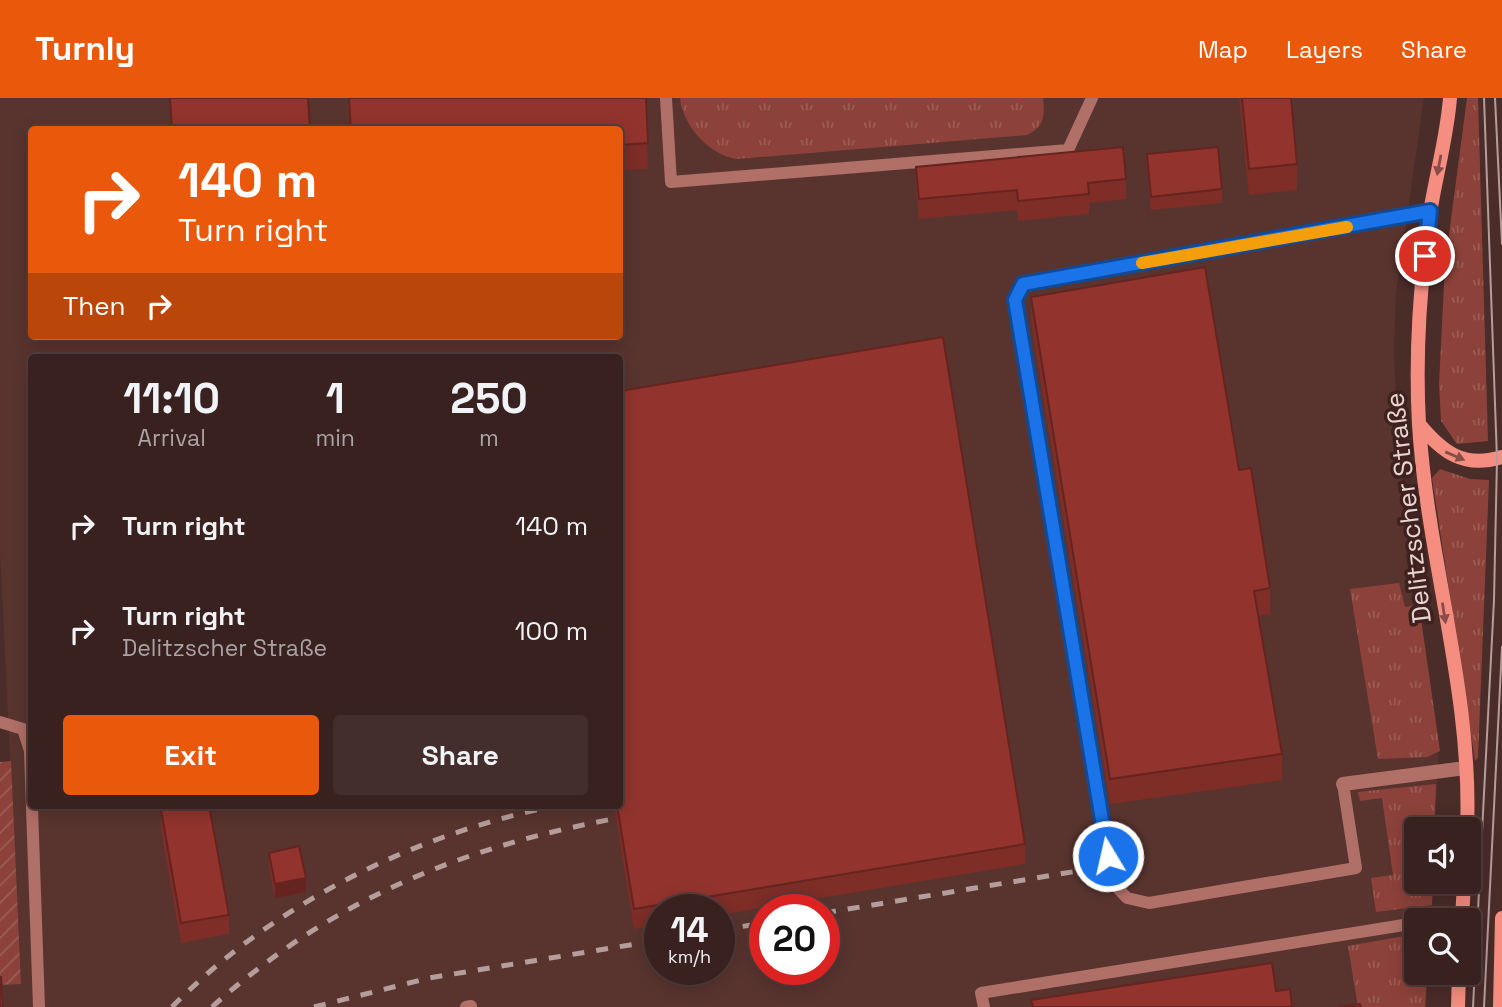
<!DOCTYPE html>
<html lang="en">
<head>
<meta charset="utf-8">
<style>
	body { margin:0; font-family:"Space Grotesk",sans-serif; background:#432e2c; color:#f1f3f6; height:100vh; display:flex; flex-direction:column; font-size:26px; white-space:nowrap }
	* { box-sizing:border-box; margin:0 }
	p { font-size:23px; color:#aba3a4 }
	.icon { flex:none; width:38px; height:38px; fill:none; stroke:currentColor; stroke-width:2; stroke-linecap:round; stroke-linejoin:round }
	.map { position:relative; flex:1; overflow:hidden }
	.details { position:absolute; left:28px; top:256px; width:595px; height:455px; display:flex; flex-direction:column; background:#38211f; border-radius:7px; box-shadow:0 4px 18px #0003,0 0 0 2px #523e3d }
	.details>* { flex:none }
	.guide { position:absolute; left:28px; top:28px; width:595px; height:214px; border-radius:7px; box-shadow:0 4px 18px #0003,0 0 0 2px #523e3d; background:#ea580c; color:#fff; overflow:hidden }
	.fabs { position:absolute; left:1404px; top:719px; display:grid; gap:14px }
	.fabs a { display:grid; place-items:center; width:77px; height:77px; border-radius:7px; background:#38211f; box-shadow:0 4px 18px #0003,0 0 0 2px #523e3d; font-size:35px }
	.speed { position:absolute; left:644px; top:796px; display:flex; gap:14px; font-size:35px; font-weight:700; text-align:center }
	.speed>* { display:grid; place-content:center; width:91px; height:91px; border-radius:50%; background:#38211f; box-shadow:0 4px 18px #0003,0 0 0 2px #523e3d; line-height:1 }
	.speed small { font-size:18px; font-weight:400 }
	.speed .limit { border:10px solid #d22; background:#fff; color:#111 }
	.pin { position:absolute; display:grid; place-items:center; width:60px; height:60px; color:#fff; margin:-30px; border:4px solid #fff; border-radius:50%; box-shadow:0 2px 7px #0007 }
	.me { position:absolute; width:77px; margin:-38px; rotate:351deg; stroke-linejoin:round; filter:drop-shadow(0 0 5px #0008) }
	.turn { display:flex; align-items:center; gap:24px; height:147px; padding:0 35px; font-size:32px }
	.turn .icon { width:91px; height:91px; stroke-width:2.5 }
	.turn b { display:block; font-size:49px; line-height:60px }
	.then { display:flex; align-items:center; height:66px; padding:0 35px; background:#0003; gap:14px; font-size:26px }
	.eta { display:flex; justify-content:space-evenly; align-items:center; height:119px; text-align:center }
	.eta b { font-size:42px; font-weight:700; line-height:49px }
	.primary-button { display:flex; gap:14px; margin-top:auto; padding:14px 35px }
	.primary-button a { flex:1; height:80px; border-radius:7px; background:#ea580c; color:#fff; font-size:28px; font-weight:700; line-height:80px; text-align:center }
	.primary-button a+a { background:#432e2c; color:#f1f3f6 }
	ul { padding:0; list-style:none }
	li { display:flex; align-items:center; gap:21px; height:105px; padding:0 35px }
	li div { flex:1 }
	li b { display:block; font-size:26px }
	li em { font-style:normal }
	header { display:flex; align-items:center; gap:42px; box-sizing:border-box; height:98px; padding:0 35px; background:#ea580c; color:#fff }
	header strong { font-size:33px }
	nav { display:flex; gap:38px; margin-inline-start:auto; font-size:24px }
	.map>svg:first-child { display:block }
</style>
</head>
<body>
<header>
<strong>Turnly</strong>
<nav><a>Map</a><a>Layers</a><a>Share</a></nav>
</header>
<div class="map">
<svg width="1502" height="909" viewBox="0 0 1502 909">
	<defs>
		<pattern id="grass-tufts" width="24" height="20" patternUnits="userSpaceOnUse" patternTransform="scale(1.75)"><rect width="24" height="20" fill="#8c423a"/><path d="M3 7l-1-3M5 7V3M7 7l1-3M15 17l-1-3M17 17v-4M19 17l1-3" fill="none" stroke="#9c5c56"/></pattern>
		<pattern id="garden-furrows" width="10" height="10" patternUnits="userSpaceOnUse" patternTransform="scale(1.75)"><rect width="10" height="10" fill="#8c423a"/><path d="M-1 1l2-2M0 10L10 0M9 11l2-2" fill="none" stroke="#9c5c56"/></pattern>
	</defs>
	<rect width="100%" height="100%" fill="#4a2c29"/>
	<path fill="#59342f" fill-rule="evenodd" d="M0 0H1424L1396 195 1394 253 1399 363 1438 659 1435 731 1416 732V784H1433L1431 822H1416V875H1428L1426 909H0V887L21 885 0 453ZM32 32H620V238H32ZM32 259H620V707H32ZM660 812H719V872H660ZM765 812H824V872H765Z"/>
	<path fill="url(#grass-tufts)" d="M680 0H1043C1045 18 1044 29 1027 37L737 61C709 57 683 28 680 0Z
		M1467 0H1478L1488 343 1457 346 1441 323 1439 286 1445 167Z
		M1440 371 1470 381 1489 382 1478 660 1475 663 1432 380Z
		M1399 485 1405 509 1419 507 1440 653 1427 659 1378 661 1350 491Z
		M1436 686 1434 731 1416 732V784H1433L1432 807 1376 814 1371 780 1393 777 1382 700 1360 703 1358 694Z
		M1416 836V875H1427L1425 909H1358L1348 848Z"/>
	<path fill="url(#garden-furrows)" d="M11 663 21 886 0 887V664Z"/>
	<g fill="none" stroke-linecap="round" stroke-linejoin="round">
		<path stroke="#b06f67" stroke-width="12" d="M666 0 671 84 1068 52 1092 0
			M0 624 23 631 30 653 39 909
			M1343 686 1356 770 1149 805 1127 800 1112 784 1015 202 1023 186 1430 113
			M1431 822 1463 817
			M466 909 471 908
			M984 909 981 895 1416 825"/>
		<path stroke="#b06f67" stroke-width="14" d="M1343 686 1465 670"/>
		<path stroke="#f58d81" stroke-width="14" d="M1450 0C1447 39 1436 77 1430 115 1420 185 1415 255 1419 326 1427 461 1473 596 1467 732
			M1419 326C1442 354 1464 371 1502 359
			M1462 822 1464 784
			M1458 909 1459 875
			M1500 909 1502 820"/>
		<path stroke="#b49d9a" stroke-width="2" d="M1495 0 1502 146
			M1473 909 1494 502 1497 361 1484 0
			M1484 909 1502 549"/>
		<path stroke="#b49d9a" stroke-width="5" stroke-dasharray="12 12" stroke-linecap="butt" d="M824 815 1090 771
			M719 832 765 825
			M172 909C274 805 417 735 559 707
			M212 909C337 797 472 745 635 717
			M314 909 429 880 660 842"/>
	</g>
	<path fill="#7e2d27" d="M169 0H308L310 32H171Z
		M348 0H646L648 71 620 72V32H350Z
		M1239 0H1291L1297 66V92L1249 97Z
		M1147 56 1222 91V105L1151 112 1147 70Z
		M916 69 1126 81V101L1089 105V116L1018 123 1017 112 919 121 916 89Z
		M1031 199 1239 372 1270 490V516L1258 518 1282 656V682L1110 706 1031 225Z
		M614 707 1025 746V766L719 817V812H660V827L634 831Z
		M161 712 229 817V836L181 845 161 732Z
		M269 755 306 794 275 800 269 769Z"/>
	<path fill="#662420" d="M306 780V794L275 800V786Z"/>
	<path fill="#92342d" stroke="#662420" stroke-width="2" d="M170 0H308L310 32H172Z
		M349 0H646L648 45 620 47V32H351Z
		M1242 0H1291L1297 66 1249 71Z
		M1123 49 1126 81 1088 85 1089 96 1018 103 1017 92 919 101 916 69Z
		M1218 49 1222 91 1151 99 1147 56Z
		M1205 169 1239 372 1251 370 1270 490 1254 493 1282 656 1110 681 1031 199Z
		M943 239 1025 746 634 811 617 707H620V293Z
		M188 707H209L229 817 181 825 161 712Z
		M299 748 306 780 275 786 269 755Z
		M1272 865 1276 893 1290 891 1292 909H1033L1031 902Z
		M0 879H1L3 909H0Z
		M1360 906 1361 909H1339Z"/>
	<defs><path id="oneway-solid" d="M-6-.8H1V-3.2L6.5 0L1 3.2V.8H-6Z" transform="scale(1.75)"/></defs>
	<g fill="#884d46">
		<use href="#oneway-solid" transform="translate(1439 67) rotate(101)"/>
		<use href="#oneway-solid" transform="translate(1455 358) rotate(23)"/>
		<use href="#oneway-solid" transform="translate(1444 515) rotate(81)"/>
	</g>
	<g fill="none" stroke-linecap="round" stroke-linejoin="round">
		<defs>
			<path id="route" d="M1108 758 1015 202 1023 186 1430 113 1425 158"/>
		</defs>
		<use href="#route" stroke="#114b97" stroke-width="18"/>
		<use href="#route" stroke="#1a73e8" stroke-width="12"/>
		<path stroke="#f59e0b" stroke-width="12" d="M1142 165 1347 129"/>
	</g>
	<g text-anchor="middle" stroke-width="7" stroke-linejoin="round" paint-order="stroke">
		<g font-size="26" fill="#e9d5d2" stroke="#3f221f">
			<text transform="translate(1408 410) rotate(-97)" y="9">Delitzscher Straße</text>
		</g>
	</g>
</svg>
<div class="fabs">
<a><svg class="icon" aria-label="sound" viewBox="0 0 24 24"><path d="M4 9h4l5-4v14l-5-4H4zM17 9q2 3 0 6"/></svg></a>
<a><svg class="icon" aria-label="search" viewBox="0 0 24 24"><circle cx="10" cy="10" r="6"/><path d="M15 15l6 6"/></svg></a>
</div>
<div class="speed"><div>14<small>km/h</small></div><div class="limit">20</div></div>
<div class="pin" style="left:1425px;top:158px;background:#d93025"><svg class="icon" aria-label="arrive" viewBox="0 0 24 24"><path d="M6 21V4h12l-3 4 3 4H6"/></svg></div>
<svg class="me" style="left:1108px;top:758px" viewBox="-20 -20 40 40"><circle r="17" fill="#1a73e8" stroke="#fff" stroke-width="3"/><path d="M0-11L8 9 0 5-8 9z" fill="#fff"/></svg>
<div class="guide">
<div class="turn"><svg class="icon" aria-label="right" viewBox="0 0 24 24"><path d="M7 20v-9h11M14 6l5 5-5 5"/></svg><div><b>140 m</b>Turn right</div></div>
<div class="then">Then<svg class="icon" aria-label="right" viewBox="0 0 24 24"><path d="M7 20v-9h11M14 6l5 5-5 5"/></svg></div>
</div>
<section class="details">
<div class="eta">
<div><b>11:10</b><p>Arrival</p></div>
<div><b>1</b><p>min</p></div>
<div><b>250</b><p>m</p></div>
</div>
<ul>
<li><svg class="icon" aria-label="right" viewBox="0 0 24 24"><path d="M7 20v-9h11M14 6l5 5-5 5"/></svg><div><b>Turn right</b></div><em>140 m</em></li>
<li><svg class="icon" aria-label="right" viewBox="0 0 24 24"><path d="M7 20v-9h11M14 6l5 5-5 5"/></svg><div><b>Turn right</b><p>Delitzscher Straße</p></div><em>100 m</em></li>
</ul>
<div class="primary-button"><a>Exit</a><a>Share</a></div>
</section>
</div>
</body>
</html>
